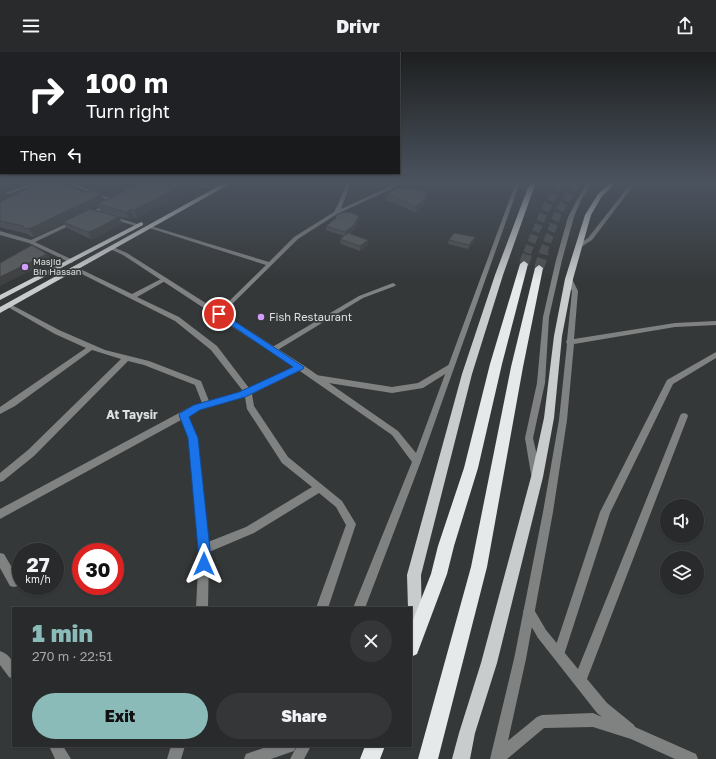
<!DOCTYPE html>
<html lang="en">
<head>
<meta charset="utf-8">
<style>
	body { margin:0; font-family:"Golos Text",sans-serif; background:#343637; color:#f1f3f6; height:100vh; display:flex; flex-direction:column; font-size:15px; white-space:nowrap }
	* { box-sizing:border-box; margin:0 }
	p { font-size:13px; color:#a5a7a9 }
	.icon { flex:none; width:22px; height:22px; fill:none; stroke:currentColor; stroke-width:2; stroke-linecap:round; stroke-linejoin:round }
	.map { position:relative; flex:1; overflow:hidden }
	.side { position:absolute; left:12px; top:555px; width:400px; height:140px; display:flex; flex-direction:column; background:#282a2b; border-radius:0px; box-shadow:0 1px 3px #0004,0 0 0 1px #444647 }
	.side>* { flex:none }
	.top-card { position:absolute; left:0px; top:0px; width:400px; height:122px; box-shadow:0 1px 3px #0004,0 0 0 1px #444647; background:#202124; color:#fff; overflow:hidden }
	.buttons { position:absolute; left:660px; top:447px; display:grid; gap:8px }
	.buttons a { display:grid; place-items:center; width:44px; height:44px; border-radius:50%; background:#282a2b; box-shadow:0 1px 3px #0004,0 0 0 1px #444647; font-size:20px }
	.speed { position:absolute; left:12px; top:491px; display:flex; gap:8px; font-size:20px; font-weight:700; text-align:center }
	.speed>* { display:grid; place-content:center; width:52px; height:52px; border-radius:50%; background:#282a2b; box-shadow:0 1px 3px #0004,0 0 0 1px #444647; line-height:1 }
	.speed small { font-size:10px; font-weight:400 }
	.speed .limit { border:6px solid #d22; background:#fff; color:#111 }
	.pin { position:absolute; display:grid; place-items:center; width:34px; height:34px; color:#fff; margin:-17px; border:2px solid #fff; border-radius:50%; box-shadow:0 1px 4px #0007 }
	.me { position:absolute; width:44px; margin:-22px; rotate:0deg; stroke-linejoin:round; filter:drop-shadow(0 0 3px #0008) }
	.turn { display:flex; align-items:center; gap:14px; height:84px; padding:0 20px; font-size:18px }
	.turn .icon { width:52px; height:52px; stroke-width:2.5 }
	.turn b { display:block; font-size:28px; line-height:34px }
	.then { display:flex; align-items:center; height:38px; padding:0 20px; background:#0003; gap:8px; font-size:15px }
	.round { display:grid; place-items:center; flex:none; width:42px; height:42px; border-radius:21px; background:#343637 }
	.headline { display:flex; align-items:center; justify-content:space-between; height:68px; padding:0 20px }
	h1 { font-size:24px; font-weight:800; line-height:30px; color:#8bbbb9 }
	.button { display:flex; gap:8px; margin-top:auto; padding:8px 20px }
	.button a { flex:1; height:46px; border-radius:24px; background:#8bbbb9; color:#111; font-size:16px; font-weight:800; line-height:46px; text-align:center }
	.button a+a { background:#343637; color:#f1f3f6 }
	header { display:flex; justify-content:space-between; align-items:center; height:52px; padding:0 20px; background:#282a2b; font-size:18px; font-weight:800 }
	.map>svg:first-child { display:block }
</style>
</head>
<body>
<header><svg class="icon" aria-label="menu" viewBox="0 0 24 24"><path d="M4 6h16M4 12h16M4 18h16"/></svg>Drivr<svg class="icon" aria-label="share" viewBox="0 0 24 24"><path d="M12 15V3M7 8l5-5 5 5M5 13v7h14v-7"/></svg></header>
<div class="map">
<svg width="716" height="707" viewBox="0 0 716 707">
	<rect width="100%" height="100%" fill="#353839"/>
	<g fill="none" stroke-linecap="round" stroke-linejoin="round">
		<path stroke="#4e5152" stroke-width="8" stroke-dasharray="8 3.5" stroke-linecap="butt" d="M527 201 544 160 561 130
			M543 201 558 161 576 130"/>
		<path stroke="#4e5152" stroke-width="10" stroke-dasharray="10 4.5" stroke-linecap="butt" d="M524 212 528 200
			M539 216 544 200"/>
		<path fill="#808282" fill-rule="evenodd" d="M35 130H42L9 142 5 141Z
			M64 130H70L117 149 113 150Z
			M187 130H195L210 135 208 136Z
			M347 130H351L341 157 400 130H406L337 162 298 187 221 263H217V261L266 213 146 175 151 174 269 210 294 185 334 160 338 152Z
			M108 151 112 152 88 165 84 164Z
			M108 164H112L141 173 136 174 108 166Z
			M72 169 77 170 35 190 73 208V210L71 211 29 191 0 183V179L31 188Z
			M74 214 132 242 163 226H167V228L137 245 179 265 217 294 249 336 297 313H303L304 315 303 317 252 342 254 354 288 405 342 449 356 472 328 556H316L346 473 336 455 319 441 254 481 209 500 208 556H196L199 497 189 386 181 368 0 467V457L194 353 202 351 195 333 144 313 128 309 34 404 3 429 0 430V421L28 398 121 307 92 298 15 354 0 362V355L86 296 55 282 6 254V252H10L59 278 105 298 149 309 201 329 209 349 243 339 211 298 175 269 72 217 71 216ZM245 345 247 357 282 411 312 435 246 475 208 490 197 386 188 364 199 358Z
			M393 231 396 233 395 234 363 246 276 299H273L269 297 359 244Z
			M450 312 453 313 454 315 453 317 423 336 392 341 316 329 312 326 316 323 392 335 418 331Z
			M684 361 687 362 688 364 587 627 607 651 634 673 635 675 696 702 698 707H675L631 687 593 675 544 676 507 707H492L493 701 537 665 542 663 593 661 602 665 597 661 538 586 523 560 525 556 529 554 533 556 546 578 578 617 680 364 681 362Z
			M0 501 4 502 18 526 19 530 18 534 14 535 10 534 0 516Z
			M0 599C15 605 13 613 13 627L9 625 0 613Z
			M49 694H63L71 707H55Z
			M171 694H185L181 707H167Z
			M269 694H296L294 699 271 707H244L246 702Z"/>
		<path fill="#808282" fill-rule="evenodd" d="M516 130H520L421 409 365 556H353L412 410 392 383 297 317 123 203 108 196 113 195 127 201 303 313 398 379 416 401Z
			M588 130H592L581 148 574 165 562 208 549 265 545 331 533 386 541 422 539 425 536 426 533 425 531 422 525 386 537 331 543 265 556 208 568 165 577 148Z
			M632 130H636L592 188 581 195H577V193L588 186Z
			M569 225 572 227 578 239 574 287 675 271 716 269V273L675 275 574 292 567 368 553 460 526 607 504 707H490L514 607 543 460 559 368 567 292 566 290 567 288 572 239 566 227Z
			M716 300V306L673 332 610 461 563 606 559 608 555 606 553 602 600 460 666 330 667 328Z
			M297 694H311L304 707H290Z"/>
		<path fill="#c9cccc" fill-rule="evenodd" d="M226 130H233L0 261V255Z
			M530 130H536L503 223 472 322 421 523 422 576 420 581 415 583 411 582V556H408L407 523 462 322 495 223Z
			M611 130H617L602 144 591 163 573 227 562 284 554 366 543 425 497 611 475 681 470 707H452L459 681 481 611 531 425 544 366 554 284 565 227 585 163 598 142Z
			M141 170 143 171V173L0 248V243Z"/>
		<path fill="#e5e9e9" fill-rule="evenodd" d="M524 209 528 212 502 312 478 416 454 494 447 522 417 602 411 605V573L431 522 438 494 464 416 490 312 520 212Z
			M539 213 543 216 523 315 487 515 438 707H418L471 515 511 315 535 216Z
			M365 694H385L380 707H360Z"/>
	</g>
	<path fill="#4d5051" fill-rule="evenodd" d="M144 130H196L197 134 137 166 134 165 129 167 119 165 122 171 96 186 91 187 67 176 63 171 34 185 30 184 28 182 7 177 0 175V150L105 149ZM98 154 101 160 116 164 90 157Z
		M407 138 427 148 421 156 415 160 387 148 388 142Z
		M359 164V168L354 178 349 182 368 193 360 199 341 192 340 187 344 184 326 178V174Z
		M475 185 474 189 468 197 448 192 449 188Z"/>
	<path fill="#3f4142" d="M189 130H196L197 134 137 166 134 158Z
		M428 141 427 148 421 156 415 160 416 154Z
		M102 142 105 150 97 152 98 154 64 170H63V171L34 185 29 177Z
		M131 157 134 165 129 167 126 160Z
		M359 164V168L354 178 345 184V180Z
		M119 165 122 171 96 186 91 187 88 180Z
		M475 185 474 189 468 197 469 193Z
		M368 188V193L360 199V194Z
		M47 202 52 208 0 234V225Z"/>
	<path fill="#5a5d5e" stroke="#3f4142" d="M46 130H57L64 134 66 133 85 141 89 138 102 142 29 177 24 176 23 174 0 169V150L31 135Z
		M144 130H189L134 158 131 157 126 160 97 152Z
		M400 135 407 138 414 137 428 141 422 150 416 154 388 142Z
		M90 157 119 165 92 179 88 180 63 170Z
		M344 160 353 161 359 164 354 173 345 180 326 174 336 166V163Z
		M348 181 368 188 360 194 340 187Z
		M454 181 475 185 469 193 449 188Z
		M32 193 47 202 0 225V211Z"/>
	<linearGradient id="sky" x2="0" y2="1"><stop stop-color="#1d1f1f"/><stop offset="0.57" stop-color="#4b535f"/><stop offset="1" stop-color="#4b535f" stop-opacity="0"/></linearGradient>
	<rect width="716" height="229" fill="url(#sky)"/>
	<path fill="#1a73e8" stroke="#114b97" d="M219 259 304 315 303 317 245 345 200 358 189 365 198 386 210 497V512L208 516 204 517 199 516 198 512V497L188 386 179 363 180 361 194 353 239 340 293 315 216 263V260Z"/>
	<g fill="#d19dfe" stroke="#353839" stroke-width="1.5">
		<circle cx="25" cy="215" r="4"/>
		<circle cx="261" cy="265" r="4"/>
	</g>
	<g text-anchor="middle" stroke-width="3.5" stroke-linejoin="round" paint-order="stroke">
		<g font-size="9" fill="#dfe1e1" stroke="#353839" text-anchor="start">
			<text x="33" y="213">Masjid<tspan x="33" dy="10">Bin Hassan</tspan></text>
		</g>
		<g font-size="11" fill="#dfe1e1" stroke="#353839" text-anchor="start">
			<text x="269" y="269">Fish Restaurant</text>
		</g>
		<g font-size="12" font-weight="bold" fill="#dfe1e1" stroke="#353839">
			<text x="132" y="367">At Taysir</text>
		</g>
	</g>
</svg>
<div class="buttons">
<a><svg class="icon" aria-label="sound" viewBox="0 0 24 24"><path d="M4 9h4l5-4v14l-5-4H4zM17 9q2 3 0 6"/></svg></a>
<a><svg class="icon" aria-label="layers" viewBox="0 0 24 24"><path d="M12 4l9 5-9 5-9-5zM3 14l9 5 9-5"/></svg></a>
</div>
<div class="speed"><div>27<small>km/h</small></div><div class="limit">30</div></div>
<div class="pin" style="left:219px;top:262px;background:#d93025"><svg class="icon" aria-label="arrive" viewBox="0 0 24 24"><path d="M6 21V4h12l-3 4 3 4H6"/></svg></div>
<svg class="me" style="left:204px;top:512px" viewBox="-20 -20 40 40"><path d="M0-17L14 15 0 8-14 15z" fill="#1a73e8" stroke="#fff" stroke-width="4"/></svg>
<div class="top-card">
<div class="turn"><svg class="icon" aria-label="right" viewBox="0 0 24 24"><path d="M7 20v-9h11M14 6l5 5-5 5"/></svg><div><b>100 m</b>Turn right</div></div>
<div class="then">Then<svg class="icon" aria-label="left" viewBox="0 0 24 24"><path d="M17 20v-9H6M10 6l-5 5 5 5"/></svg></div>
</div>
<section class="side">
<div class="headline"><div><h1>1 min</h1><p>270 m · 22:51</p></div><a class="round"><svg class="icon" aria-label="close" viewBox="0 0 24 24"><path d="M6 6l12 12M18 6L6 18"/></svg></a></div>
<div class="button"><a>Exit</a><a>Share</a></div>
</section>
</div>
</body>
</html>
